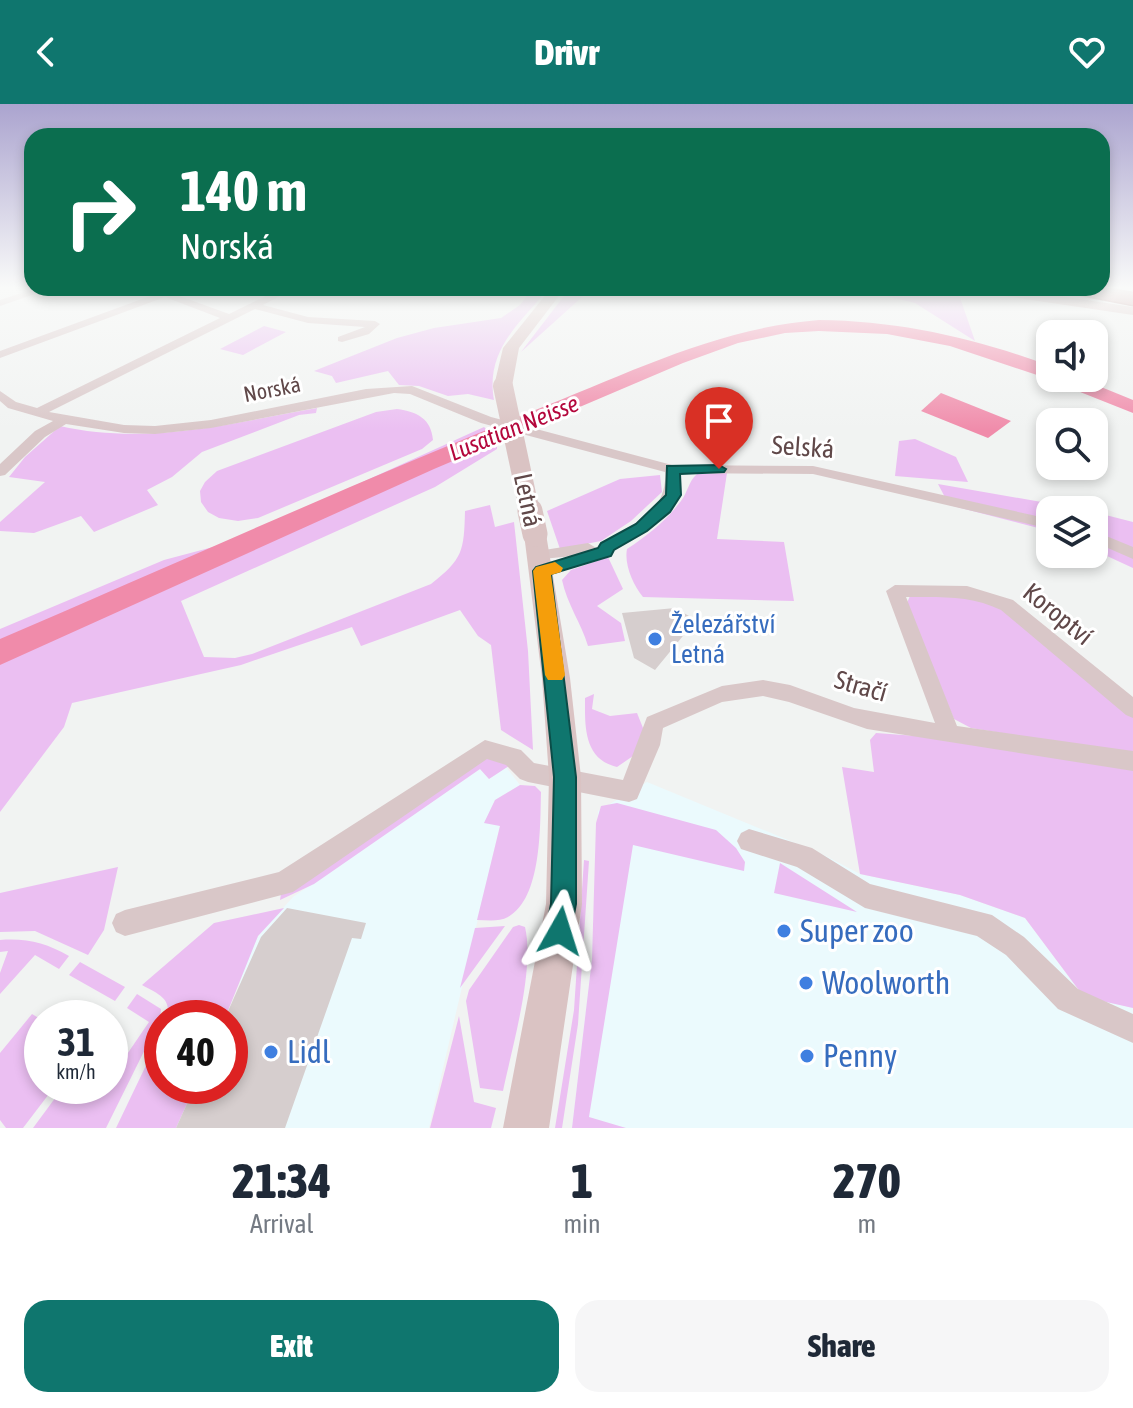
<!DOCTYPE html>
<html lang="en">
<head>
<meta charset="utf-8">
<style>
	body { margin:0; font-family:"Asap Condensed",sans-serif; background:#f6f6f7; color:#1f2937; height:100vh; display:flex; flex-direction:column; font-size:30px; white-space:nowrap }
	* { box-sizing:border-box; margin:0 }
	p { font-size:26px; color:#747a83 }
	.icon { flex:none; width:44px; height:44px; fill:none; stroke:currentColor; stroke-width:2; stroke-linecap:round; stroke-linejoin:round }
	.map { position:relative; height:1024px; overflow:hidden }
	.details { display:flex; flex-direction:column; background:#fff; flex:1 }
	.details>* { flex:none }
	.top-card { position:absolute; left:24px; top:24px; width:1086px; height:168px; border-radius:24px; box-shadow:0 4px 12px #0003; background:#0b6e4f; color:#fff; overflow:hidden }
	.controls { position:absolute; left:1036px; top:216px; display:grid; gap:16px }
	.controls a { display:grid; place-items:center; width:72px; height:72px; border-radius:16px; background:#fff; box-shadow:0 4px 12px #0003; font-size:40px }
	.speed { position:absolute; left:24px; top:896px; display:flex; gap:16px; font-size:40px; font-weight:700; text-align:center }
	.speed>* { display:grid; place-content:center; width:104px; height:104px; border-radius:50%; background:#fff; box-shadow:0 4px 12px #0003; line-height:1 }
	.speed small { font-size:20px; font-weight:400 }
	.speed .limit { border:12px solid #d22; background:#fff; color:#111 }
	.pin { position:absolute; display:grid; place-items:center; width:68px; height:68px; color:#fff; margin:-82px -34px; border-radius:50% 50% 50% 0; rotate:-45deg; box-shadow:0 0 8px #0007 }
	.pin .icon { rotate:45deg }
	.me { position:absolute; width:88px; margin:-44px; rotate:6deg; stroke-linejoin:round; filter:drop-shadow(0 0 6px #0008) }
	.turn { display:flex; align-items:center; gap:28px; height:168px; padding:0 24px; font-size:36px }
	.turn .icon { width:104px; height:104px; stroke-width:2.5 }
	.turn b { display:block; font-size:56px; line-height:68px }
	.eta { display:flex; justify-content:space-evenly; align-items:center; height:136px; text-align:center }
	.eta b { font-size:48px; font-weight:800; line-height:56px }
	.button { display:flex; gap:16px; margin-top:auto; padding:16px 24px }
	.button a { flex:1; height:92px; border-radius:24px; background:#0f766e; color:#fff; font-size:32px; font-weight:800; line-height:92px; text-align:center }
	.button a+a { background:#f6f6f7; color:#1f2937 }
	header { display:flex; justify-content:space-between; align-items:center; height:104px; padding:0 24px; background:#0f766e; color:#fff; font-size:36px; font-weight:800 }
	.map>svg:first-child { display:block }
</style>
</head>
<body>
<header><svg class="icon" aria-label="back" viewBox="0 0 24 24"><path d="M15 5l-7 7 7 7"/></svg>Drivr<svg class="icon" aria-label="heart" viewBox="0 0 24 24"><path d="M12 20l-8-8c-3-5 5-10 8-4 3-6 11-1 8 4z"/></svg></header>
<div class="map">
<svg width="1133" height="1024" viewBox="0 0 1133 1024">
	<rect width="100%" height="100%" fill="#f1f3f2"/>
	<path fill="#ebfafd" d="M506 663 520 681 495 696 485 718 500 721 429 1024H176L195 982H230V914L245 861 258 832 293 793 480 665 489 675Z
		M647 678 822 750 860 770 960 791 1025 814 1083 892 1133 904V1024H572L592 855 598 707Z"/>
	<path fill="#ebbff2" d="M533 184H549C520 219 485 246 494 296L468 290 448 292 419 282 399 281 388 267 336 279 332 272 314 267 397 234 434 224 501 214 520 201Z
		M570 184H592L521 248 567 188Z
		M852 184 957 185 975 237 915 199Z
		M264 222 286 228 243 251 220 245Z
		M317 304 316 309 299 311 202 348 172 373 147 386 158 401 94 428 81 412 34 429 0 427V418L45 378 9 373 25 353 60 322C147 342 232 319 317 304Z
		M397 305C417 308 431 314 433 336L422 345 258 414 238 417 219 414 208 408 201 398 200 387 205 378 217 367 376 308Z
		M484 323 497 335V345L435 383 181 497 204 553 235 554 252 550 431 480C463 455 464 447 465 407L490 401 495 423 514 418 528 547 533 646 501 626 491 541 478 532 460 506 361 542 352 523 241 561 72 599 64 623 0 708V525L164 456 228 439Z
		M915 335 956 353 968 378 895 372 899 337Z
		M727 369 717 435 784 438 794 497 643 493C633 481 624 460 627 445 648 431 665 418 681 397 688 388 688 378 697 370Z
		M660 371 662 388 631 417 601 437 560 445 547 407 620 375Z
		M938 380 1087 406H1050V427L949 401Z
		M1094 408 1133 418V464L1094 446Z
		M608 453 623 485 597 502 621 519 625 537 588 542C581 519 567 500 562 476L571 466Z
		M910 492 985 494 1021 518 1133 610V651L971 624 954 615 906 501Z
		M594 590 592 605 610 612 637 609 645 629 633 652 617 663C583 655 585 621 585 594Z
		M876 629 957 635 1133 665V904L1084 893 1025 814 960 791 860 770 842 663 874 668 870 636Z
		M489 653 512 660 489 675 480 665 314 780 280 796 281 790 431 687Z
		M520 681 535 682 541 688C540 722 542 794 508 813 499 818 487 816 477 816L500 722 484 719 495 696Z
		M617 699 716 726 736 744 745 758 744 767 633 741 589 1013 626 1024H572L592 855 596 719 601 702Z
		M584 756 589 757 578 920 562 1024H555L574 906Z
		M780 759 857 808 774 789Z
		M118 763 104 826 88 851 35 827 0 828V789Z
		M284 804 258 832 225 914H167C172 894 158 890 142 881L214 819Z
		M519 821 525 823C535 866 512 943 503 987L480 984 466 897 469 886 513 823Z
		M505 822 460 884 475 824Z
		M0 836C27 834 46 839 69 852L59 865 35 851 0 890V869L8 847 0 848Z
		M80 858 125 883 115 897 69 871Z
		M137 890 161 905 160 915 106 1024H33L64 982H110V957L119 962 149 918 127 904Z
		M32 910 42 916V982H55L23 1024H6L0 1016V949Z
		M459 912 474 998 496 1004 491 1024H430Z
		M162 928V982H195L176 1024H116Z"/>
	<path fill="#f08baa" d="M941 289 1011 317 988 334 921 307Z"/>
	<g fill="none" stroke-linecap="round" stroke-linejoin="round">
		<path fill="#f08baa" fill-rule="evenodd" d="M819 216C900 217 975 234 1050 262V274H1079L1133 296V309L1055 278 1052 274 1043 273 950 242 887 230 819 227 785 229 738 239 683 259 434 365 0 561V535C177 459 354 379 533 307 627 270 717 224 819 216Z"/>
	</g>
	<path fill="#d6cece" d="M675 504 696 516 655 566 634 554 622 509Z
		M287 804 366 819 361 835 352 834 285 1024H176L195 982H230V914H225L261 833Z"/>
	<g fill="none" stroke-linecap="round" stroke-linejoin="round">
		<defs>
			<path id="highway" d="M1063 184H1102L1133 189V201L1072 189Z"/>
		</defs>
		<use href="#highway" stroke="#ad7372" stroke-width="3"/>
		<path fill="#d9c7c8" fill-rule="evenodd" d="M37 184H52L0 202V196Z
			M172 184H186L174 190 229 210 282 184H295L263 201 308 213 375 217 380 220 369 230 342 238 338 237V233L365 223 308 219 255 205 49 308 124 321 155 322 211 316 366 285 412 282 491 313 672 361 813 362 1050 415V425L813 370 680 369C684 410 645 430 614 446L611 452 542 473 536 471 534 467 536 463 573 452 532 456 530 452 532 448 588 439 598 445 600 439C632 424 668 408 665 368L481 319 410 290 394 289 211 324 155 330 124 329 66 320 45 333 5 371 0 372V360L35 327 53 317 8 304 0 297V287L16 298 37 304 220 214 165 193 0 254V247Z
			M413 184H432L427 187Z
			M1094 427 1133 443V455L1094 438Z
			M895 481 967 482 1013 496 1133 593V614L1126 611 1001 506C971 491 939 493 906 493L957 622 1133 647V667L867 625 789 598 763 592 722 598 663 624 660 641 637 695 629 698 528 678 520 675 506 661 487 655 293 788 125 832 116 828 112 819 116 810 125 806 279 768 485 636 521 646 534 659 623 676 647 613 722 582 763 576 790 581 854 604 935 619 886 487Z
			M749 725 812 744 870 780 992 811 1024 833 1078 885 1133 910V939L1058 905 1006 851 977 832 865 804 797 763 741 745 737 737 741 729Z"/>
		<path fill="#dac3c3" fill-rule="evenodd" d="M551 184H565L519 244 512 282 509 286H497L494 282 503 244Z
			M971 184H1006L1133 203V211L978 188Z
			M535 422 543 425 546 430 570 574 581 673 582 800 549 1024H503L546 800 549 673 542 574 524 430 527 425Z"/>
		<use href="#highway" fill="#c18788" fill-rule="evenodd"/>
		<path stroke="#dac3c3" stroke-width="20" d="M503 282 530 409"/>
		<path stroke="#dac3c3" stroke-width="25" d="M530 407 535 430"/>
	</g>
	<linearGradient id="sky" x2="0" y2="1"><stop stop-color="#aba4cf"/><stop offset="0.56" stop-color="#f9faf9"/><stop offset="1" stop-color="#f9faf9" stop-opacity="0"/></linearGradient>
	<rect width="1133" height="327" fill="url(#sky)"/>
	<path fill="#0f766e" stroke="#0a4d48" stroke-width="2" d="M719 361 726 365 724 368 680 370 681 391 670 408 647 427 614 446 611 452 551 470 576 673V800L569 836 560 840 550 836 546 827 551 800 554 673 533 467 536 463 598 444 601 439 636 420 666 391 667 362Z"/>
	<path fill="#f59e0b" d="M555 458 563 464 561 468 551 471 565 571 562 576H548L545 571 533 467 536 463Z"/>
	<g fill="#3f7fe0" stroke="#fff" stroke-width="3">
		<circle cx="655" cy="535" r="8"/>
		<circle cx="784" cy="827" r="8"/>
		<circle cx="806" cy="879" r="8"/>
		<circle cx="271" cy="948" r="8"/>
		<circle cx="807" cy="952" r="8"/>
	</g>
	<g text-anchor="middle" stroke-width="6" stroke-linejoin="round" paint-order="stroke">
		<g font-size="22" fill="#604849" stroke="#fff">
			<text transform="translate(272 285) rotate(-11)" y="8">Norská</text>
		</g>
		<g font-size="24" font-style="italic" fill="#b4073c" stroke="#fff">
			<text transform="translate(514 324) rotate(-22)" y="8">Lusatian Neisse</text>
		</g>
		<g font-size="26" fill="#604849" stroke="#fff">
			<text transform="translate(803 343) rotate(4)" y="9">Selská</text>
			<text transform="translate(528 396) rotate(78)" y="9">Letná</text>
			<text transform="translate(1058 510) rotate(39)" y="9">Koroptví</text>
			<text transform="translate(861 582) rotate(16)" y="9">Stračí</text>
		</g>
		<g font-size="26" fill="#366cbe" stroke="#fff" text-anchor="start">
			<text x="671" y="529">Železářství<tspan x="671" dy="30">Letná</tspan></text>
		</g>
		<g font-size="32" fill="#366cbe" stroke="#fff" text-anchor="start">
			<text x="800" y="838">Super zoo</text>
			<text x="822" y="890">Woolworth</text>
			<text x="287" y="959">Lidl</text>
			<text x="823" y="963">Penny</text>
		</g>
	</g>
</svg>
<div class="controls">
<a><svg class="icon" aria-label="sound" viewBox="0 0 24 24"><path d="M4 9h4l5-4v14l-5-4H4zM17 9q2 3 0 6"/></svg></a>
<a><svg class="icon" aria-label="search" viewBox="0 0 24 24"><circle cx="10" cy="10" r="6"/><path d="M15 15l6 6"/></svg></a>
<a><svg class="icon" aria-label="layers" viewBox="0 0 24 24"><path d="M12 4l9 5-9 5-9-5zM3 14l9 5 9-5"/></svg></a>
</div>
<div class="speed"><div>31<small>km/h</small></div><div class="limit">40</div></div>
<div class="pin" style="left:719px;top:365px;background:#d93025"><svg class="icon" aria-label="arrive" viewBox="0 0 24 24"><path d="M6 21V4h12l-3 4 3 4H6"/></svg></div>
<svg class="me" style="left:560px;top:827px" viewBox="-20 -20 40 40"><path d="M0-17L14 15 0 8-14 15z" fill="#0f766e" stroke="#fff" stroke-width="4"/></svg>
<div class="top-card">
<div class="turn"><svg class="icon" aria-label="right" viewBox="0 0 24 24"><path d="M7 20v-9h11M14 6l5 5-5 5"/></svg><div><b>140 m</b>Norská</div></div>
</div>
</div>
<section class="details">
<div class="eta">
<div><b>21:34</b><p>Arrival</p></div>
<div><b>1</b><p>min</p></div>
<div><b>270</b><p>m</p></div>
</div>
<div class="button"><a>Exit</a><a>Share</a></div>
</section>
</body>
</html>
